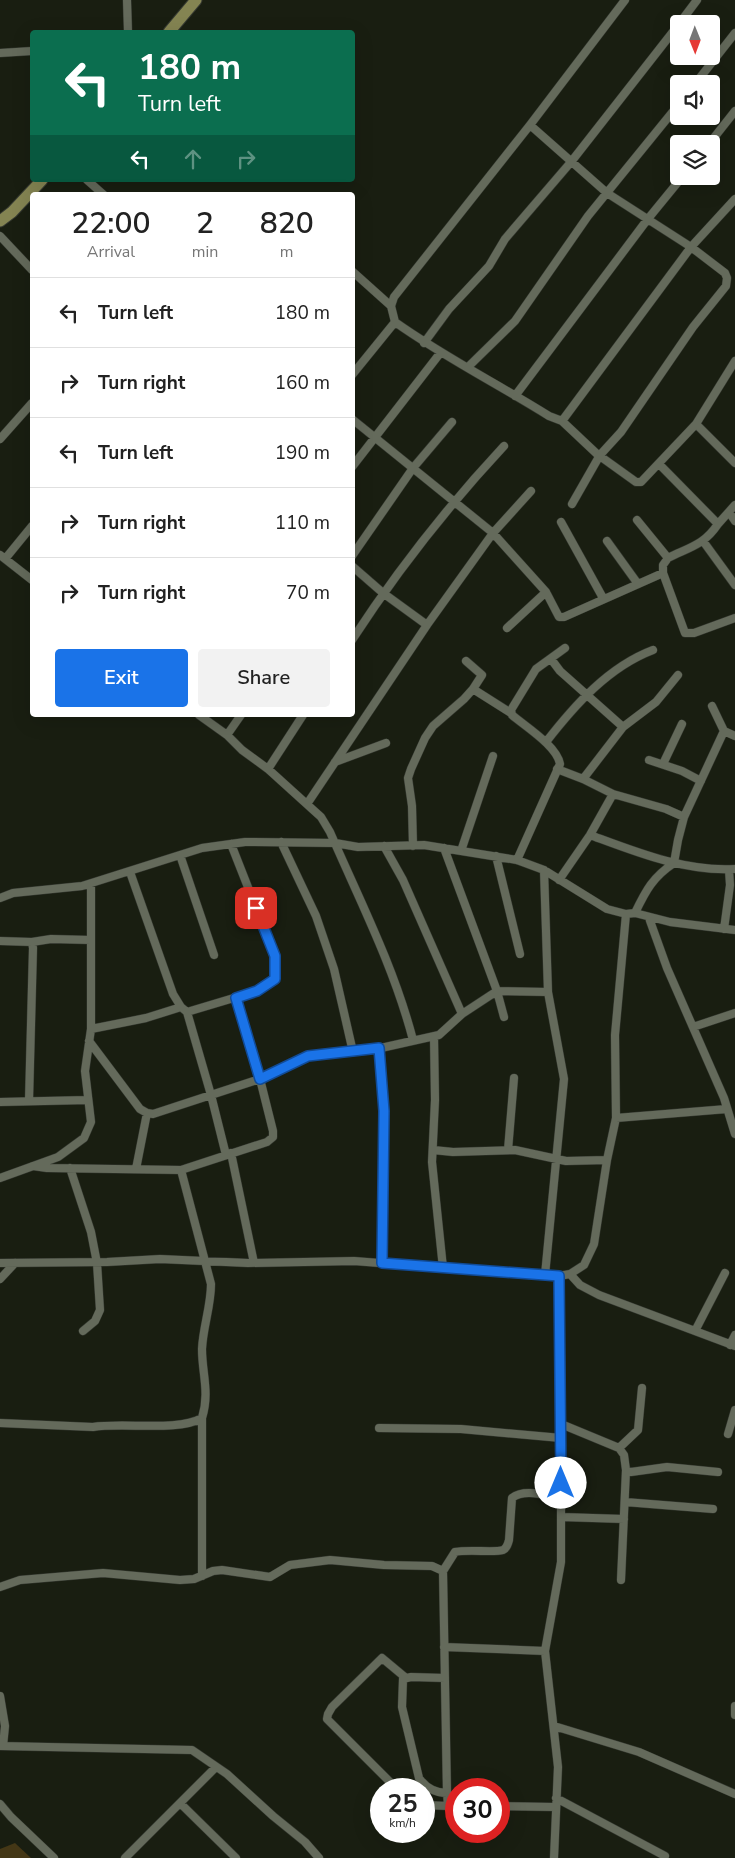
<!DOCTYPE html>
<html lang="en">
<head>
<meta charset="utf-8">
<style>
	body { margin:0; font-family:"Nunito Sans",sans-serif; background:#f2f2f2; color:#222; height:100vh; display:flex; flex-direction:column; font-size:19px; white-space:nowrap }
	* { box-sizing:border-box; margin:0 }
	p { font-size:16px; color:#767676 }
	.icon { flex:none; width:28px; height:28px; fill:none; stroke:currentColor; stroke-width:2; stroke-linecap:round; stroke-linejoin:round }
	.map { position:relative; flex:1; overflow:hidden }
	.details { position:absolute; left:30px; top:192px; width:325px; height:525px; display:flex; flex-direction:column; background:#fff; border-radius:5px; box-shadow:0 5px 20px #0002 }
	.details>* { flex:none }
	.guide { position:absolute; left:30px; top:30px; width:325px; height:152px; border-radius:5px; box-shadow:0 5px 20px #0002; background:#0b6e4f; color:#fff; overflow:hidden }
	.needle { width:32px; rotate:179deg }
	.buttons { position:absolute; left:670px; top:15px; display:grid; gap:10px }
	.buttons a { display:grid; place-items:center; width:50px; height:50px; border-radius:5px; background:#fff; box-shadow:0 5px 20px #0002; font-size:25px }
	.speed { position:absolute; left:370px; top:1778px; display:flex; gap:10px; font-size:25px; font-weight:700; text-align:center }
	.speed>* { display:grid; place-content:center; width:65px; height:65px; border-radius:50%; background:#fff; box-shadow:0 5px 20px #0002; line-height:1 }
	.speed small { font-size:12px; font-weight:400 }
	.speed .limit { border:8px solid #d22; background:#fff; color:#111 }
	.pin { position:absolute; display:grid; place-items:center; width:42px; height:42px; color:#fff; margin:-21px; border-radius:10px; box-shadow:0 2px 8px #0006 }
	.me { position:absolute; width:55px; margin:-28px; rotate:0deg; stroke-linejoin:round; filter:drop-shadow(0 0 4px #0008) }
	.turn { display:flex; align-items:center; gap:18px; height:105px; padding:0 25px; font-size:22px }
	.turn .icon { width:65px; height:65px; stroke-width:2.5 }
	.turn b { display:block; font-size:35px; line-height:42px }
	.lanes { display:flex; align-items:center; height:48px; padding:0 25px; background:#0003; justify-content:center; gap:25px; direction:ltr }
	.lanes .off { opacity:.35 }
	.eta { display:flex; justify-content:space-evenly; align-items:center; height:85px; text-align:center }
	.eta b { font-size:30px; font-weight:600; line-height:35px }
	.cta { display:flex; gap:10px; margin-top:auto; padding:10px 25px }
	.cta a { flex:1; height:58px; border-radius:5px; background:#1a73e8; color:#fff; font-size:20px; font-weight:600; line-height:58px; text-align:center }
	.cta a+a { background:#f2f2f2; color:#222 }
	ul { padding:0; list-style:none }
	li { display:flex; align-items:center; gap:15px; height:70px; padding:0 25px; border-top:1px solid #e0e0e0 }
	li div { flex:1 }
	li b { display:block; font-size:19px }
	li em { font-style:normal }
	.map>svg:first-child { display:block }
</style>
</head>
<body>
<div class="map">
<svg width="735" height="1858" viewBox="0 0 735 1858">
	<rect width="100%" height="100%" fill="#191e11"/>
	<path fill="#443716" d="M15 1843 31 1858H0V1849Z"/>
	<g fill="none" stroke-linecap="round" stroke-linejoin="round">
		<defs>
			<path id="street" d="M127 0 128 32
				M679 24 697 0
				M0 53 32 51
				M695 84 735 33
				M530 125 607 193 691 247 725 273 727 278 726 286 693 327 621 432 600 455 572 504
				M709 144 735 111
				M87 180 104 195
				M0 236 32 270
				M352 271 391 306
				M395 322 391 306 394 297 530 125 625 0
				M424 343 449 309 489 266 505 239 571 162 679 24
				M468 367 515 321 588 216 679 104
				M352 375 395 322C444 357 498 384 549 416L562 421 597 454 636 482H641L696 424 735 361
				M515 396 647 220 683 176
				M352 419 493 533 546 592 559 617H564L663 573
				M562 421 691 247 735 199
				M696 424 735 463
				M0 439 32 403
				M659 464 718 524 735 505
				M352 467 441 352
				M729 512 735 521
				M637 520 668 558C690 547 704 545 718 524
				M561 522 603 598
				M607 541 638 584
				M703 541 735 585
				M0 555 32 580
				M352 556 413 468 452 422
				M668 558 663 565V573L685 633H694L735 618
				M5 559 32 526
				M352 566 383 593 427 625
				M507 628 546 592
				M352 640C397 571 448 506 504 446
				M551 659 560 671 623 727
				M466 661 482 675 473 689
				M712 706 724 731 735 736
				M199 715 227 735 242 750 268 769 321 817 330 832C360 901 394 967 413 1040
				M227 735 241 715
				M546 742C574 706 608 667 653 650
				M649 760 682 771 701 781
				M335 762 386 743
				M663 764 682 724
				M268 769 303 715
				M557 769 583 779 613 794 666 809 684 817
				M583 779 623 727 656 702 678 675
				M307 804 427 625 493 533 531 491
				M590 835C636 852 685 872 735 869
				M281 842 316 916 334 969 353 1052
				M384 846 403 880 462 1014
				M413 846 412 806 408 778 411 769 425 738 433 726 464 699 473 689 511 713
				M444 848 497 991 504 1017
				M461 851 493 756
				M180 855 214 955
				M496 856 520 954
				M517 860 560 764C557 746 526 727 512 715L511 710 536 669 565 648
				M544 870 548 992 564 1079 545 1275
				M130 872 173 994 181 1007 187 1012 211 1095 226 1155
				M559 880 590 835 613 794
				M0 898 13 893 82 886 202 848 245 842 335 843 358 847 424 845 517 860 544 870 607 909 626 914 635 913 670 922 735 930
				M635 913C646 890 653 877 674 863L678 840 684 817 724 731
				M649 918 667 968 724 1098 735 1134
				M724 929 730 885 729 870
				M0 941 32 942 33 948 29 1101
				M32 942 51 939 91 940
				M187 1012 257 991 275 979V956L231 844
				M693 1027 735 1013
				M91 1029 146 1018 181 1007
				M434 1036 435 1100 432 1162 443 1268
				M89 1041 140 1109 147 1113 153 1114 260 1079 308 1056 372 1050 439 1035 462 1014 497 991 548 992
				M379 1048 384 1111 382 1263
				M0 1102 88 1100
				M616 1118 727 1109
				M433 1150 453 1152 515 1150 566 1161 607 1160
				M508 1150 514 1078
				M231 1153 254 1263
				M33 1166 47 1168 181 1170 267 1142 273 1137V1131L260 1079 235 998
				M70 1168 91 1232 97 1263 100 1310 95 1321 83 1331
				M136 1169 147 1113
				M0 1178 58 1157 84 1138 91 1122 85 1071 91 1029V884
				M0 1263 107 1262 160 1259 248 1263 354 1261 533 1275 559 1276 570 1274 584 1265 594 1244 607 1160 616 1118 615 1035 626 914
				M570 1274 580 1285 599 1295 735 1346
				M0 1279 15 1263
				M695 1331 725 1273
				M730 1345 735 1335
				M202 1418V1576
				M0 1423 93 1427C123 1422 178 1432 202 1418 210 1392 202 1374 202 1349 203 1327 211 1306 211 1284L181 1170
				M561 1424 619 1448 624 1455 626 1470 631 1472 667 1467 718 1472
				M379 1428 461 1429 561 1438
				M728 1434 735 1410
				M619 1448 638 1430 642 1388
				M625 1502 713 1509
				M561 1517 624 1519
				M443 1571 455 1552C468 1549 495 1553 503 1550 507 1548 508 1544 509 1540L512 1498C525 1488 546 1496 561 1498
				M621 1580 626 1470
				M0 1587 20 1580 103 1573 180 1580 194 1579 213 1571 222 1570 270 1577 290 1565 330 1560 384 1565 432 1566 443 1571 447 1793 448 1806 456 1805
				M444 1647 545 1651
				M445 1678 411 1677 403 1679 402 1707 419 1778C426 1788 435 1793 447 1793
				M0 1696 5 1726 3 1746
				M735 1706V1715
				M554 1726 639 1752 735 1794
				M0 1746 192 1750 227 1774 273 1816 305 1842 319 1858
				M397 1789 327 1719 328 1714 332 1707 382 1658 406 1678
				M556 1798 665 1856
				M180 1803 236 1858
				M0 1804 11 1817 54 1858
				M424 1805 448 1806
				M499 1806 555 1807
				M125 1858 216 1767
				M554 1858 558 1767 545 1651 561 1562V1375L559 1276"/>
			<path id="primary" d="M169 32 196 0
				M0 221 12 212 42 180"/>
		</defs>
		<use href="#street" stroke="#353931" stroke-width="9"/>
		<use href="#primary" stroke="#353931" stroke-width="13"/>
		<use href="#street" stroke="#646a5b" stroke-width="8"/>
		<use href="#primary" stroke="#848452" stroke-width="11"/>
	</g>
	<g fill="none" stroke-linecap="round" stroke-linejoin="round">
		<defs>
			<path id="route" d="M256 908 275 956V979L257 991 236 998 260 1079 308 1056 379 1048 384 1111 382 1263 559 1276 561 1483"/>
		</defs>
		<use href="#route" stroke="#114b97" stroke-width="12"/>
		<use href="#route" stroke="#1a73e8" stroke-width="9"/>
	</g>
</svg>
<div class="buttons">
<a><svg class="needle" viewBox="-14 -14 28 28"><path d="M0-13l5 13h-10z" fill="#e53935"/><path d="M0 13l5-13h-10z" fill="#767676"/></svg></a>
<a><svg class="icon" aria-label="sound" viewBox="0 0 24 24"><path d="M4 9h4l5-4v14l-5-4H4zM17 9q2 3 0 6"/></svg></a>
<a><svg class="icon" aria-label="layers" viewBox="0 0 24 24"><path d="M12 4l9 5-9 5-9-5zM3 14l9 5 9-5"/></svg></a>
</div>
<div class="speed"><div>25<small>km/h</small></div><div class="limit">30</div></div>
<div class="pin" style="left:256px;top:908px;background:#d93025"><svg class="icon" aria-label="arrive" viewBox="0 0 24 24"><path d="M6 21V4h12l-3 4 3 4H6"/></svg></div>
<svg class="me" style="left:561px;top:1483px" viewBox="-20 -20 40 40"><circle r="19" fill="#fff"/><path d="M0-13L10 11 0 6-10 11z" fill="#1a73e8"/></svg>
<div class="guide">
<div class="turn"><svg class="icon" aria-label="left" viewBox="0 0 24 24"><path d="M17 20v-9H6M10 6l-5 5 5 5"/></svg><div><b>180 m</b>Turn left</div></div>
<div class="lanes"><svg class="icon" aria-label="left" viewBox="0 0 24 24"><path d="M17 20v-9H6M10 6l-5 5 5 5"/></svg><svg class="icon off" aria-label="ahead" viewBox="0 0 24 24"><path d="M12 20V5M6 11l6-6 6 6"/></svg><svg class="icon off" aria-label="right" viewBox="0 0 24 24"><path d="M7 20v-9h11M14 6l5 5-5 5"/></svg></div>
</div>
<section class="details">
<div class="eta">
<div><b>22:00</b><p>Arrival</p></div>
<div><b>2</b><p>min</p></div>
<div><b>820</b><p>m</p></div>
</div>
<ul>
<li><svg class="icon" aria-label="left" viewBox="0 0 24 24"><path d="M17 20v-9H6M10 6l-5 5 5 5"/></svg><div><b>Turn left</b></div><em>180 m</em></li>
<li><svg class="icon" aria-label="right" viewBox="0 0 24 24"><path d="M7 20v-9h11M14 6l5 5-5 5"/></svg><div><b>Turn right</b></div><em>160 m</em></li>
<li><svg class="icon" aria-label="left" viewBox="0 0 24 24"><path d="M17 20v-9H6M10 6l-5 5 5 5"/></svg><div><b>Turn left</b></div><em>190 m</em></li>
<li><svg class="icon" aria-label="right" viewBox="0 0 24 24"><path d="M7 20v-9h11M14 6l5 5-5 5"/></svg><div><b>Turn right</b></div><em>110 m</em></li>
<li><svg class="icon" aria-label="right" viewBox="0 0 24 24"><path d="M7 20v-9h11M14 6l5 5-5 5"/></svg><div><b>Turn right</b></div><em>70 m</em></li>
</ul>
<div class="cta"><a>Exit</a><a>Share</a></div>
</section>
</div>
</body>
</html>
